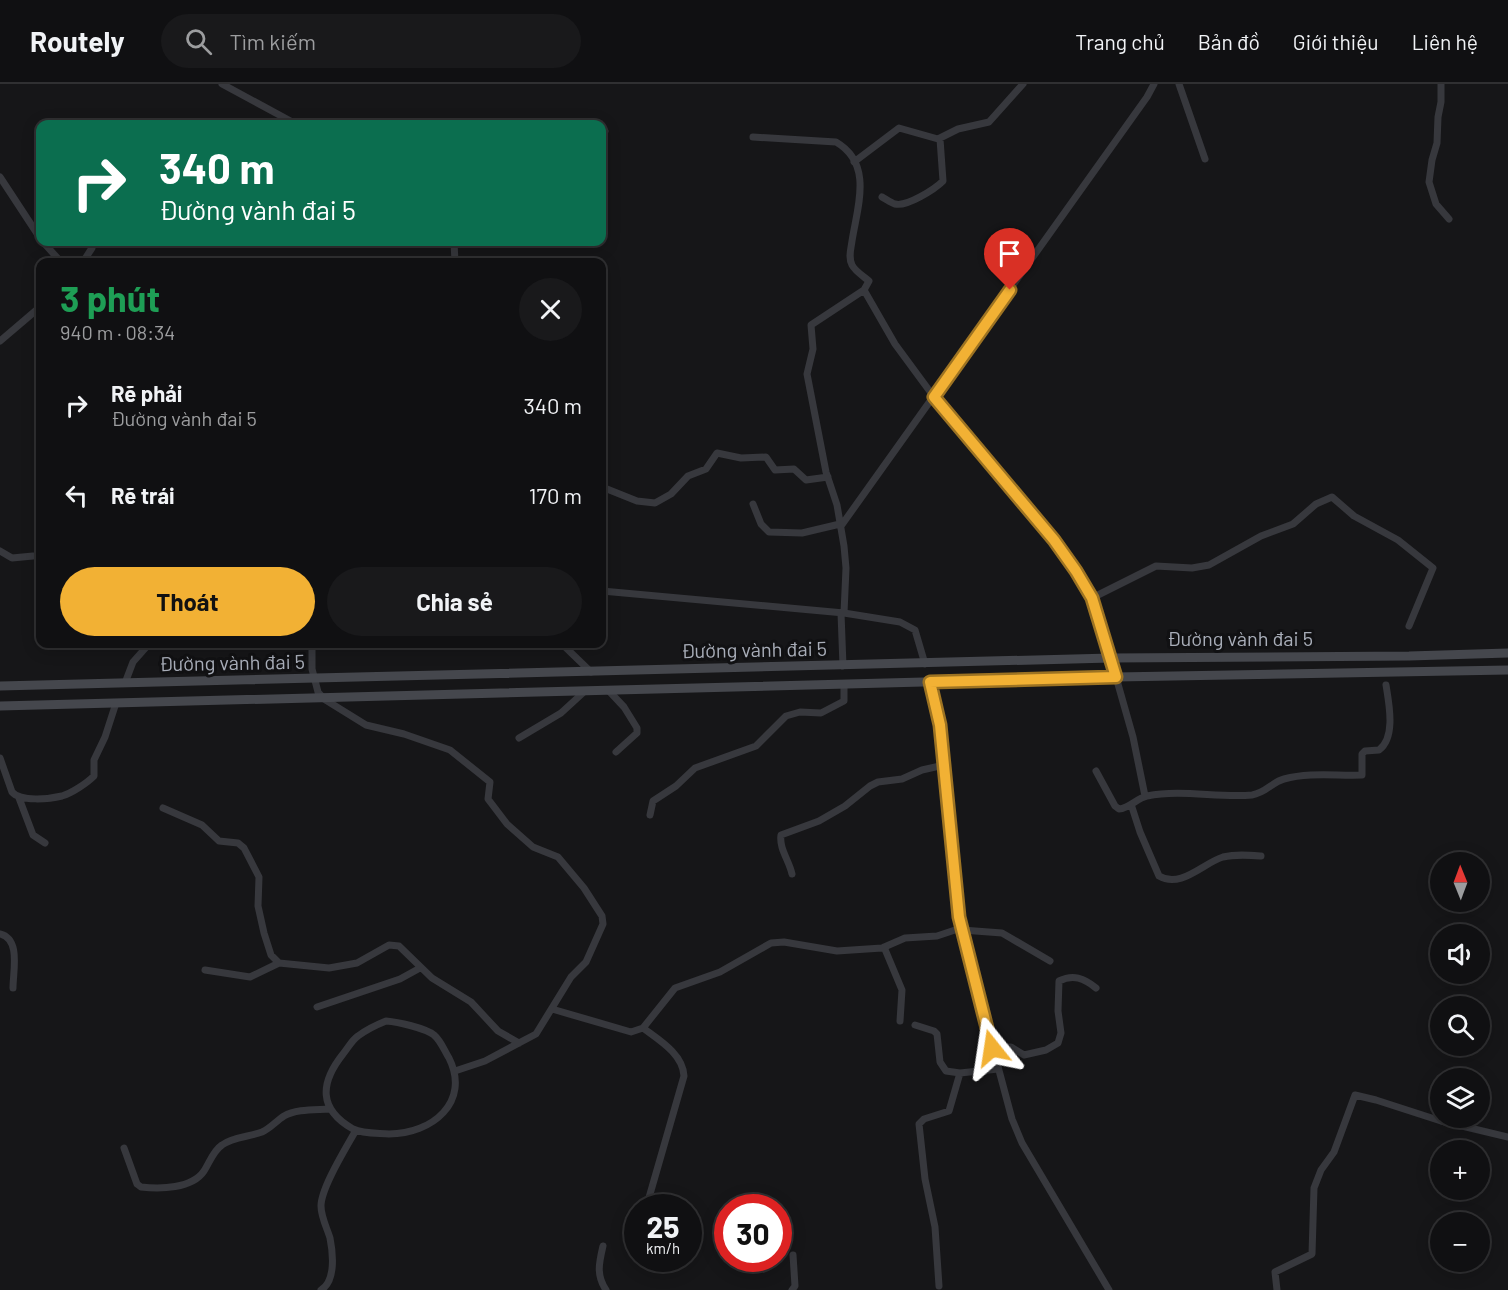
<!DOCTYPE html>
<html lang="vi">
<head>
<meta charset="utf-8">
<style>
	body { margin:0; font-family:Barlow,sans-serif; background:#19191b; color:#f1f3f6; height:100vh; display:flex; flex-direction:column; font-size:22px; white-space:nowrap }
	* { box-sizing:border-box; margin:0 }
	p { font-size:20px; color:#9c9d9f }
	.icon { flex:none; width:33px; height:33px; fill:none; stroke:currentColor; stroke-width:2; stroke-linecap:round; stroke-linejoin:round }
	.map { position:relative; flex:1; overflow:hidden }
	.sheet { position:absolute; left:36px; top:174px; width:570px; height:390px; display:flex; flex-direction:column; background:#101012; border-radius:12px; box-shadow:0 3px 15px #0003,0 0 0 2px #303032 }
	.sheet>* { flex:none }
	.guide { position:absolute; left:36px; top:36px; width:570px; height:126px; border-radius:12px; box-shadow:0 3px 15px #0003,0 0 0 2px #303032; background:#0b6e4f; color:#fff; overflow:hidden }
	.needle { width:39px; rotate:359deg }
	.fabs { position:absolute; left:1430px; top:768px; display:grid; gap:12px }
	.fabs a { display:grid; place-items:center; width:60px; height:60px; border-radius:50%; background:#101012; box-shadow:0 3px 15px #0003,0 0 0 2px #303032; font-size:30px }
	.speed { position:absolute; left:624px; top:1110px; display:flex; gap:12px; font-size:30px; font-weight:700; text-align:center }
	.speed>* { display:grid; place-content:center; width:78px; height:78px; border-radius:50%; background:#101012; box-shadow:0 3px 15px #0003,0 0 0 2px #303032; line-height:1 }
	.speed small { font-size:15px; font-weight:400 }
	.speed .limit { border:9px solid #d22; background:#fff; color:#111 }
	.pin { position:absolute; display:grid; place-items:center; width:51px; height:51px; color:#fff; margin:-62px -26px; border-radius:50% 50% 50% 0; rotate:-45deg; box-shadow:0 0 6px #0007 }
	.pin .icon { rotate:45deg }
	.me { position:absolute; width:66px; margin:-33px; rotate:345deg; stroke-linejoin:round; filter:drop-shadow(0 0 4px #0008) }
	.turn { display:flex; align-items:center; gap:21px; height:126px; padding:0 24px; font-size:27px }
	.turn .icon { width:78px; height:78px; stroke-width:2.5 }
	.turn b { display:block; font-size:42px; line-height:51px }
	.round { display:grid; place-items:center; flex:none; width:63px; height:63px; border-radius:32px; background:#19191b }
	.head { display:flex; align-items:center; justify-content:space-between; height:102px; padding:0 24px }
	h1 { font-size:36px; font-weight:700; line-height:45px; color:#1e9e55 }
	.cta { display:flex; gap:12px; margin-top:auto; padding:12px 24px }
	.cta a { flex:1; height:69px; border-radius:36px; background:#f2b134; color:#111; font-size:24px; font-weight:700; line-height:69px; text-align:center }
	.cta a+a { background:#19191b; color:#f1f3f6 }
	ul { padding:0; list-style:none }
	li { display:flex; align-items:center; gap:18px; height:90px; padding:0 24px }
	li div { flex:1 }
	li b { display:block; font-size:22px }
	li em { font-style:normal }
	header { display:flex; align-items:center; gap:36px; box-sizing:border-box; height:84px; padding:0 30px; background:#101012; border-bottom:2px solid #303032 }
	header strong { font-size:28px }
	nav { display:flex; gap:33px; margin-inline-start:auto; font-size:21px }
	.search { width:420px; height:54px; background:#19191b; display:flex; align-items:center; gap:15px; box-sizing:border-box; padding:0 21px; border-radius:33px; color:#9c9d9f; font-size:22px }
	.map>svg:first-child { display:block }
</style>
</head>
<body>
<header>
<strong>Routely</strong>
<div class="search"><svg class="icon" aria-label="search" viewBox="0 0 24 24"><circle cx="10" cy="10" r="6"/><path d="M15 15l6 6"/></svg>Tìm kiếm</div>
<nav><a>Trang chủ</a><a>Bản đồ</a><a>Giới thiệu</a><a>Liên hệ</a></nav>
</header>
<div class="map">
<svg width="1508" height="1206" viewBox="0 0 1508 1206">
	<rect width="100%" height="100%" fill="#161618"/>
	<g fill="none" stroke-linecap="round" stroke-linejoin="round">
		<path stroke="#37383d" stroke-width="7" d="M222 0 296 40
			M1179 0 1205 75
			M1441 0V18L1438 33 1437 59 1432 76 1429 98 1436 120 1449 135
			M602 48 605 47
			M753 53 836 58C874 80 857 124 852 157 851 165 848 173 852 181 855 187 863 192 869 197L864 206 811 241 813 265 807 290 826 388 837 421 844 462 846 484 844 529
			M854 78 899 44 938 55 958 45 989 38 1023 0
			M0 93 40 154
			M882 113C886 115 891 119 895 120 907 123 935 105 943 97L940 55
			M43 158 61 178
			M454 158 455 178
			M83 178 92 164 89 158
			M864 206 895 260 934 313 1054 456 1076 487 1092 514 1110 572 1133 653 1145 712
			M0 257 40 223
			M602 403 637 417 655 419 671 410 688 392 706 385 717 369 741 374 766 373 775 386 794 385 806 396 828 393
			M753 420 761 440 769 448 802 449 840 440
			M841 442 1147 13 1154 0
			M0 467 12 474 33 472
			M602 507 844 529 900 538 915 546 925 580
			M1092 514 1156 482 1192 484 1209 481 1261 452 1293 440 1316 420 1332 413 1354 432 1398 456 1433 484 1409 542
			M841 529 843 582
			M312 560V585L318 608 324 615 366 641 404 650 450 666 490 698 488 715 507 740 533 763 558 773 584 804 602 832 603 840 586 878 571 893 536 950 485 977 455 987
			M562 560 591 588
			M930 598 940 641 961 844 1012 1035 1022 1059 1109 1206
			M125 599 133 578 149 560
			M609 607 624 623 637 644V649L616 668
			M519 654 561 629 585 607
			M0 674 12 708C20 718 50 715 62 712 72 709 87 699 94 692V676L105 653 116 619
			M1096 687 1115 722 1119 725C1130 724 1137 714 1147 712 1182 705 1217 714 1252 711 1266 709 1272 698 1284 695 1310 688 1336 692 1362 691V670L1365 667 1379 666C1396 653 1389 620 1386 601
			M19 714 33 751 45 759
			M1131 720 1140 748 1159 792C1181 805 1203 779 1223 773 1236 770 1248 771 1261 772
			M163 724 202 741 219 757 238 759 244 764 259 793 258 822 264 849 271 871 279 879 329 884 357 879 389 861 399 862 432 894 471 918 498 947 519 959
			M650 731 653 717 676 702 695 684 756 662 786 632 800 628 821 629 844 617V601
			M792 790C789 776 779 765 781 751L819 737 845 722 870 702 878 698 902 695 922 686 944 681
			M962 846 1002 849 1050 877
			M0 850C21 855 13 887 13 904
			M884 863 902 906 900 937
			M205 886 250 893 279 879
			M317 923 400 895 420 884
			M552 925 631 948 643 944 675 904 720 888 771 859 784 858 837 867 882 864 905 854 937 852 961 844
			M386 937C398 938 425 944 434 951 441 957 444 966 449 974 471 1018 432 1050 389 1050 378 1049 363 1050 353 1045 318 1025 320 999 343 970 348 964 352 956 358 952 366 946 376 941 386 937Z
			M915 941 934 947 937 950 940 978 946 987 960 989 998 985
			M643 944C659 956 683 970 684 992L646 1124
			M992 964 1011 963 1024 971 1046 966 1058 959 1061 949 1058 927 1059 897C1073 890 1084 894 1096 904
			M124 1064 137 1100 141 1103C160 1105 192 1105 204 1087 210 1078 213 1067 222 1061 233 1053 249 1053 262 1048 271 1044 276 1037 284 1032 296 1025 315 1026 329 1025
			M632 1155 638 1144
			M603 1162C599 1179 596 1191 606 1206
			M939 1202 935 1143 925 1095 919 1040 924 1035 949 1027 960 989
			M321 1206C336 1197 333 1169 330 1154 327 1144 321 1133 321 1122 321 1104 346 1064 356 1046
			M792 1206 795 1202 793 1171
			M1277 1206 1275 1188 1312 1170 1314 1104 1321 1086 1334 1068 1355 1011 1376 1016 1441 1037 1508 1053"/>
		<path stroke="#45474d" stroke-width="9" d="M0 602 1111 574 1409 572 1508 569
			M0 622 1116 593 1508 586"/>
	</g>
	<g fill="none" stroke-linecap="round" stroke-linejoin="round">
		<defs>
			<path id="route" d="M992 964 959 833 940 641 930 598 1116 593 1092 514 1076 487 1054 456 934 313 1010 206"/>
		</defs>
		<use href="#route" stroke="#9d7322" stroke-width="15"/>
		<use href="#route" stroke="#f2b134" stroke-width="10"/>
	</g>
	<g text-anchor="middle" stroke-width="6" stroke-linejoin="round" paint-order="stroke">
		<g font-size="20" fill="#a8adb8" stroke="#111113">
			<text x="1240" y="562">Đường vành đai 5</text>
			<text transform="translate(754 566) rotate(-1)" y="7">Đường vành đai 5</text>
			<text transform="translate(232 579) rotate(-1)" y="7">Đường vành đai 5</text>
		</g>
	</g>
</svg>
<div class="fabs">
<a><svg class="needle" viewBox="-14 -14 28 28"><path d="M0-13l5 13h-10z" fill="#e53935"/><path d="M0 13l5-13h-10z" fill="#9c9d9f"/></svg></a>
<a><svg class="icon" aria-label="sound" viewBox="0 0 24 24"><path d="M4 9h4l5-4v14l-5-4H4zM17 9q2 3 0 6"/></svg></a>
<a><svg class="icon" aria-label="search" viewBox="0 0 24 24"><circle cx="10" cy="10" r="6"/><path d="M15 15l6 6"/></svg></a>
<a><svg class="icon" aria-label="layers" viewBox="0 0 24 24"><path d="M12 4l9 5-9 5-9-5zM3 14l9 5 9-5"/></svg></a>
<a>+</a>
<a>−</a>
</div>
<div class="speed"><div>25<small>km/h</small></div><div class="limit">30</div></div>
<div class="pin" style="left:1010px;top:206px;background:#d93025"><svg class="icon" aria-label="arrive" viewBox="0 0 24 24"><path d="M6 21V4h12l-3 4 3 4H6"/></svg></div>
<svg class="me" style="left:992px;top:964px" viewBox="-20 -20 40 40"><path d="M0-17L14 15 0 8-14 15z" fill="#f2b134" stroke="#fff" stroke-width="4"/></svg>
<div class="guide">
<div class="turn"><svg class="icon" aria-label="right" viewBox="0 0 24 24"><path d="M7 20v-9h11M14 6l5 5-5 5"/></svg><div><b>340 m</b>Đường vành đai 5</div></div>
</div>
<section class="sheet">
<div class="head"><div><h1>3 phút</h1><p>940 m · 08:34</p></div><a class="round"><svg class="icon" aria-label="close" viewBox="0 0 24 24"><path d="M6 6l12 12M18 6L6 18"/></svg></a></div>
<ul>
<li><svg class="icon" aria-label="right" viewBox="0 0 24 24"><path d="M7 20v-9h11M14 6l5 5-5 5"/></svg><div><b>Rẽ phải</b><p>Đường vành đai 5</p></div><em>340 m</em></li>
<li><svg class="icon" aria-label="left" viewBox="0 0 24 24"><path d="M17 20v-9H6M10 6l-5 5 5 5"/></svg><div><b>Rẽ trái</b></div><em>170 m</em></li>
</ul>
<div class="cta"><a>Thoát</a><a>Chia sẻ</a></div>
</section>
</div>
</body>
</html>
